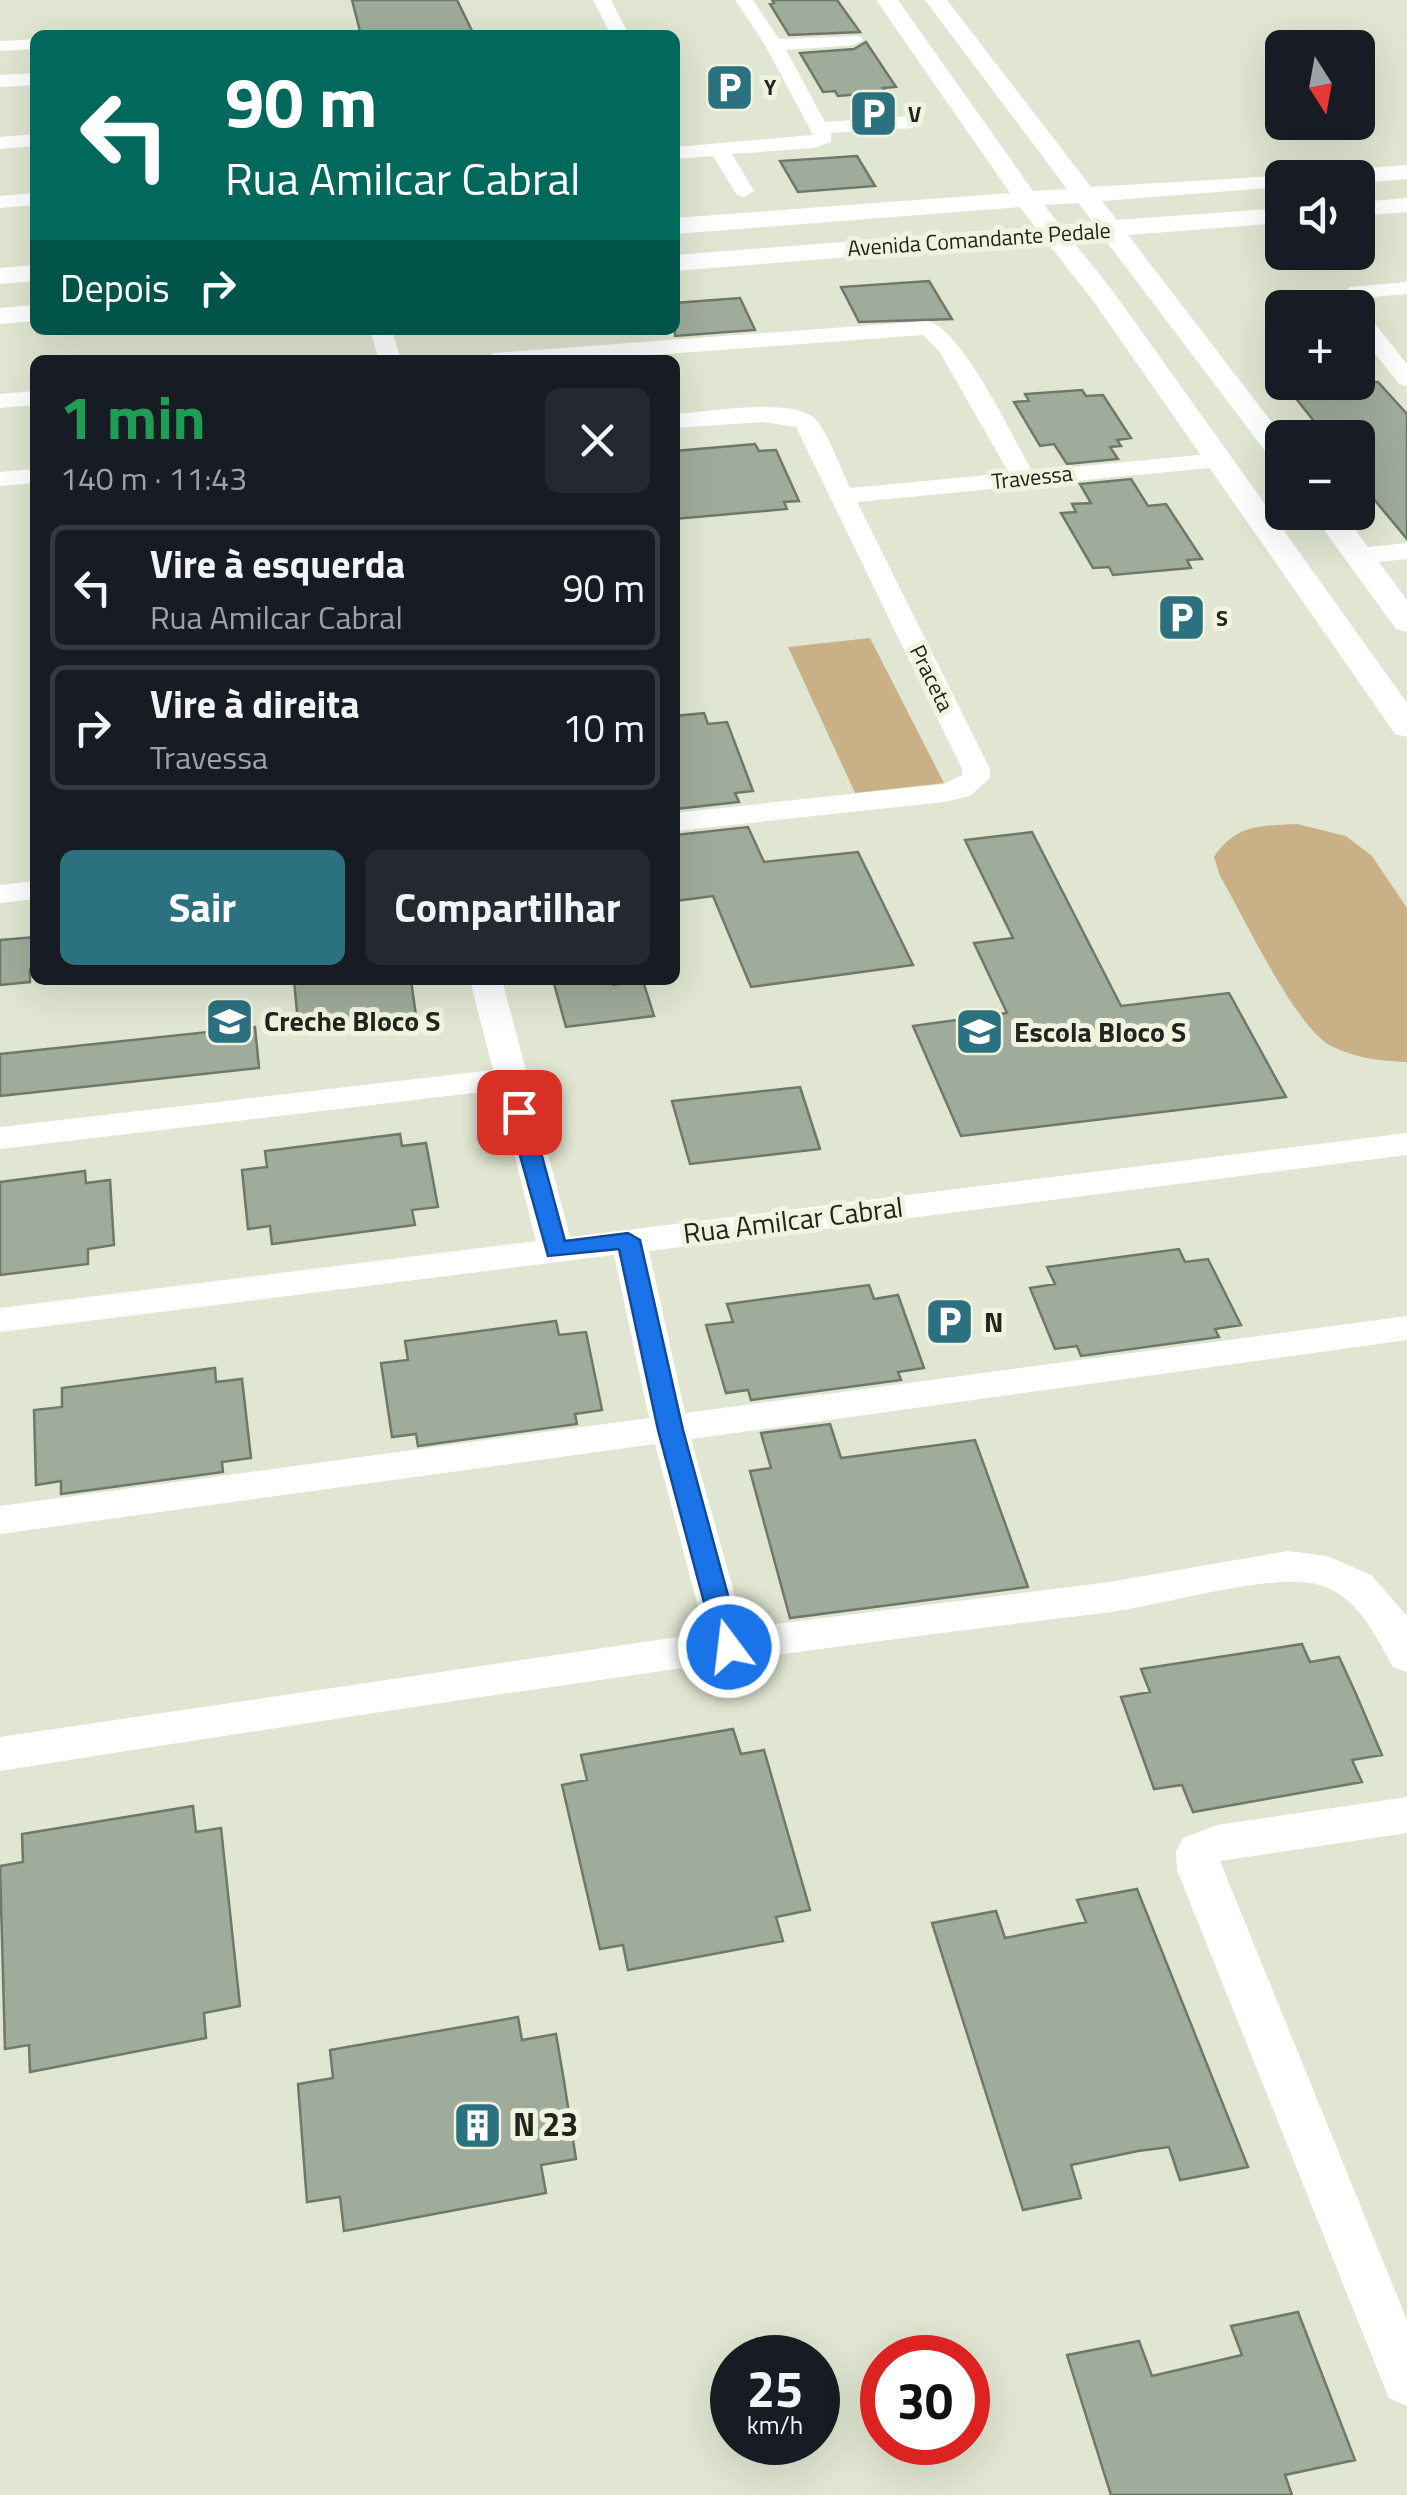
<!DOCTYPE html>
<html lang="pt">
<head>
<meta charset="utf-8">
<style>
	body { margin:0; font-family:"Titillium Web",sans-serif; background:#242831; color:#f1f3f6; height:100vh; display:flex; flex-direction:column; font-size:38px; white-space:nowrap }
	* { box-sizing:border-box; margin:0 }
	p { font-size:32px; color:#9ea1a6 }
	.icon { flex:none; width:55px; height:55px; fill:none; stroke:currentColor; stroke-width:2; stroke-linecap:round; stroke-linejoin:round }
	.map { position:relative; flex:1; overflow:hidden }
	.side { position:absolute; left:30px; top:355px; width:650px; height:630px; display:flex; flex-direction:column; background:#171b24; border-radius:15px; box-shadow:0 10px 40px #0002 }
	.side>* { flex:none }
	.hud { position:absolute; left:30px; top:30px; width:650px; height:305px; border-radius:15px; box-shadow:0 10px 40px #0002; background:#00695c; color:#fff; overflow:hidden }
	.needle { width:65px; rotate:169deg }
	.buttons { position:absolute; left:1265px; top:30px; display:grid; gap:20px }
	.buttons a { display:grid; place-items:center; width:110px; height:110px; border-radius:15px; background:#171b24; box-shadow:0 10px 40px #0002; font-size:50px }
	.speed { position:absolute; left:710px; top:2335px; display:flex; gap:20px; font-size:50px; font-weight:700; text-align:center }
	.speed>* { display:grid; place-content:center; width:130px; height:130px; border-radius:50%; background:#171b24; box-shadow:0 10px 40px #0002; line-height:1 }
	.speed small { font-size:25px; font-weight:400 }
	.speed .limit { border:15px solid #d22; background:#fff; color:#111 }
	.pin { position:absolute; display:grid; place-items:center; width:85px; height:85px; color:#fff; margin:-42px; border-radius:20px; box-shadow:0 5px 15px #0006 }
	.me { position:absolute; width:110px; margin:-55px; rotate:345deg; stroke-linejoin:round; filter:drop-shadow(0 0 8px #0008) }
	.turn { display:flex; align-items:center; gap:35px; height:210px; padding:0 30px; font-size:45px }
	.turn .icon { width:130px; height:130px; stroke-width:2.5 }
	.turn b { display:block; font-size:70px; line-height:85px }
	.then { display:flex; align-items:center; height:95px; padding:0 30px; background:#0003; gap:20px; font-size:38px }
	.round { display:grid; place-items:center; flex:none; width:105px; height:105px; border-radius:15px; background:#242831 }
	.summary { display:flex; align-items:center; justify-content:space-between; height:170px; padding:0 30px }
	h1 { font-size:60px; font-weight:700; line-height:75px; color:#1e9e55 }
	.primary-button { display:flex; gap:20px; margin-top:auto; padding:20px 30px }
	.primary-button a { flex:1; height:115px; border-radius:15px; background:#2c717f; color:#fff; font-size:40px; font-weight:700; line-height:115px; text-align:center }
	.primary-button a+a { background:#242831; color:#f1f3f6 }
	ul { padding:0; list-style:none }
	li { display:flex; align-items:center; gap:30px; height:125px; margin:0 20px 15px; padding:0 10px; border:5px solid #363941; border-radius:15px }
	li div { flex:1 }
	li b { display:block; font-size:38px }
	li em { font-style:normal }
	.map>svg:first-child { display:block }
</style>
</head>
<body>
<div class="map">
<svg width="1407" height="2495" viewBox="0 0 1407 2495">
	<rect width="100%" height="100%" fill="#e1e6d2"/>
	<path fill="#cab087" d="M870 638 944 783 855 793 788 647Z
		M1297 824 1346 836 1372 856 1407 908V1062C1380 1061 1355 1058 1331 1046 1295 1027 1243 915 1220 876L1214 857C1236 824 1260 826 1297 824Z"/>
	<path fill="#a0ac9b" stroke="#6e796a" stroke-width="2.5" d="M352 0H457L474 35H361Z
		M772 0H837L860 32 789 35 770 4 774 3Z
		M866 42 896 87 883 88 886 92 838 96 835 91 823 92 800 53 854 49Z
		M857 156 875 186 798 192 780 161Z
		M929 281 952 319 859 322 841 287Z
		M740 298 755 330 675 336V303Z
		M1283 382H1378L1407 414V539L1358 480V438H1341L1330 424 1317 425Z
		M1082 390 1086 396 1103 395 1131 438 1117 440 1121 446 1110 447 1118 459 1067 464 1054 444 1040 446 1014 402 1029 401 1025 394Z
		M755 444 759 451 776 450 799 501 784 502 787 509 675 519V451Z
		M1131 479 1148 506 1166 504 1202 559 1187 560 1191 568 1113 575 1109 567 1093 568 1061 513 1076 512 1072 504 1091 503 1080 484Z
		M704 713 708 724 727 722 753 791 735 793 739 802 675 809V716Z
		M748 827 764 862 858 852 913 965 751 987 713 896 675 901V835Z
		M1032 832 1121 1006 1229 993 1286 1097 961 1136 913 1026 1007 1013 974 943 1013 938 965 840Z
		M35 937V968L30 969V982L0 985V940Z
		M294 980H411L417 1023 299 1034Z
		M553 980H611L613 985 643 981 654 1016 566 1027Z
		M255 1027 259 1068 0 1096V1054Z
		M800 1087 820 1149 690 1164 672 1101Z
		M400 1134 402 1146 426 1143 438 1207 412 1210 415 1225 272 1244 270 1226 248 1229 242 1170 267 1167 265 1151Z
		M85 1171 86 1183 110 1180 114 1245 88 1249V1264L0 1275V1182Z
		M1179 1249 1185 1262 1208 1259 1241 1325 1215 1329 1219 1337 1081 1356 1077 1346 1055 1349 1030 1288 1055 1284 1047 1267Z
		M869 1285 874 1299 898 1295 924 1368 898 1372 901 1380 751 1400 748 1390 726 1393 706 1325 733 1322 727 1304Z
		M556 1321 559 1335 586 1332 602 1410 575 1414 577 1424 418 1446 416 1434 392 1437 381 1363 408 1360 405 1341Z
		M215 1368 216 1382 242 1379 251 1458 222 1462 223 1472 61 1494V1481L36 1485 34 1410 62 1407V1388Z
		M830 1424 841 1458 975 1440 1028 1587 790 1618 750 1471 771 1468 761 1433Z
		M1302 1644 1310 1662 1339 1657 1356 1694 1382 1755 1352 1760 1362 1782 1193 1812 1182 1785 1154 1789 1121 1697 1150 1692 1141 1669Z
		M733 1729 741 1754 764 1750 810 1910 776 1917 783 1941 628 1970 623 1945 600 1949 562 1785 587 1780 581 1755Z
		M193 1806 196 1832 221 1828 240 2006 204 2013 206 2038 30 2072 29 2045 5 2049 0 1866 23 1862 22 1834Z
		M1137 1889 1248 2167 1180 2180 1169 2147 1138 2151 1071 2165 1081 2198 1023 2210 932 1923 996 1911 1005 1938 1086 1922 1077 1900Z
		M518 2017 522 2040 556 2034 564 2081 576 2159 541 2165 546 2193 344 2231 340 2197 307 2202 298 2084 333 2078 330 2050Z
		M1298 2312 1355 2460 1285 2475 1292 2495H1111L1067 2355 1139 2341 1152 2376 1242 2355 1231 2326Z"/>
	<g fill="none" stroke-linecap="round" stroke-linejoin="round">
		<path fill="#fff" fill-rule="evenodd" d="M593 0H611L629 35H611Z
			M735 0H753L779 39 860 36 863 40 854 45 786 50 825 122 912 116 922 122 912 128 831 133V142L813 148 732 154 754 191 744 197 737 195 713 156 675 159V147L813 135 765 45Z
			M35 39V49L0 51V41Z
			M35 73V85L0 87V75Z
			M35 134V146L0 149V137Z
			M35 193V205L0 208V196Z
			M1407 282V294L1364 298 1357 303 1360 308 1358 311 1366 313 1407 364V386L1399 384 1358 332V308H1338L1334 301 1350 287Z
			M928 321C963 330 1013 438 1032 471L1219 453 1231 460 1219 467 857 502 990 769V778L970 796 944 802 675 831V813L944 784 962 775V769L796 427 763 422 675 428V414C706 412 790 397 814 418 827 429 842 472 850 488L1009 473 939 351 923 335 585 360H482L493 353Z
			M370 330H392L401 360H379Z
			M35 391V405L0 408V394Z
			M35 469V483L0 486V472Z
			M1407 543V559L1358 564 1345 556 1358 548Z
			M35 881V899L0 903V885Z
			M470 980H502L570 1237 1407 1133V1155L649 1251 685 1413 1407 1316V1340L691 1439 744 1628 1109 1582 1288 1551 1327 1556 1371 1575 1407 1616V1672L1393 1667C1376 1636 1357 1596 1320 1585 1275 1571 1156 1607 1104 1613 735 1657 368 1713 0 1771V1737L705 1633 655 1444 0 1534V1506L649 1418 614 1255 0 1332V1308L536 1241 498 1090 0 1149V1127L493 1070Z
			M1407 1797V1833L1220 1861 1407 2320V2406L1389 2398 1382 2381 1177 1870 1176 1851 1183 1838 1217 1825Z"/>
		<path fill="#fff" fill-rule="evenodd" d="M876 0H898L1033 191 1067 189 925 0H947L1091 187 1291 175 1293 178H1282V187L1102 201 1117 220 1282 208V223L1128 235 1284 438 1282 463 1272 460 1103 237 1071 239 1112 290 1407 703V737L1395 734 1094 302 1046 241 675 271V255L1035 227 1020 207 675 234V218L1010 193ZM1078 203 1093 222 1060 225 1044 205Z
			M1407 165V179L1358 183V178H1317L1329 171Z
			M1407 198V212L1358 216V202Z
			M35 265V281L0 284V268Z
			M35 305V321L0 324V308Z
			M1311 512H1342L1407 600V632L1396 629Z"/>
	</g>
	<path fill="#1a73e8" stroke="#114b97" stroke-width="2.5" d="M519 1105 530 1112 565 1241 628 1233 640 1240 683 1430 742 1647 738 1654H719L716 1647 658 1430 619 1249 548 1256 508 1112Z"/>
	<defs>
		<symbol id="parking-square" viewBox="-11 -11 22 22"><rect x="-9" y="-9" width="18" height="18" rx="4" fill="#2c717f" stroke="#eff3df"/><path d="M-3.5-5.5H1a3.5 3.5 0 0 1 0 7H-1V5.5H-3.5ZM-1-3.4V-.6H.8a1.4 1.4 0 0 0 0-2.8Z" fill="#fff"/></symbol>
		<symbol id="school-square" viewBox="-11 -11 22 22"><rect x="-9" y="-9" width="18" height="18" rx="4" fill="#2c717f" stroke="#eff3df"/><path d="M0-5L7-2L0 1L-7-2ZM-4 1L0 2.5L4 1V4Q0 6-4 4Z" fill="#fff"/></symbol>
		<symbol id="building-square" viewBox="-11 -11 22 22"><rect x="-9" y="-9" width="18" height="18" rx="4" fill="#2c717f" stroke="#eff3df"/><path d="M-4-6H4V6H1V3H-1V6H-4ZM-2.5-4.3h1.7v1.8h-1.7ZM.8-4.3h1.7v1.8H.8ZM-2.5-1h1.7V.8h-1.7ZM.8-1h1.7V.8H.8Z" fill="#fff"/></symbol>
	</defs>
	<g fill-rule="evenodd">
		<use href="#parking-square" x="702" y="60" width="55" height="55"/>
		<use href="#parking-square" x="846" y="86" width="55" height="55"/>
		<use href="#parking-square" x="1154" y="590" width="55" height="55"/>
		<use href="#school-square" x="202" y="994" width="55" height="55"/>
		<use href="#school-square" x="952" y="1004" width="55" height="55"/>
		<use href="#parking-square" x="922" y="1294" width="55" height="55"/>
		<use href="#building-square" x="450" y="2098" width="55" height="55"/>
	</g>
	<g text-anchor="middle" stroke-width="10" stroke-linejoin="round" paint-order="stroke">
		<g font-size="22" font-weight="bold" fill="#22241d" stroke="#eff3df" text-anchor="start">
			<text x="764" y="95">Y</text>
			<text x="908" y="122">V</text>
			<text x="1216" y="626">S</text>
		</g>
		<g font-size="22" fill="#22241d" stroke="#eff3df">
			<text transform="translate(979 239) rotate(-4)" y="8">Avenida Comandante Pedale</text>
			<text transform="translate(1032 477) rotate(-6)" y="8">Travessa</text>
			<text transform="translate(932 678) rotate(64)" y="8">Praceta</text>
		</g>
		<g font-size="28" font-weight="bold" fill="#22241d" stroke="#eff3df" text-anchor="start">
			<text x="264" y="1031">Creche Bloco S</text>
			<text x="1014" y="1042">Escola Bloco S</text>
			<text x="984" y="1332">N</text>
		</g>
		<g font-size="28" fill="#22241d" stroke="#eff3df">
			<text transform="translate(793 1220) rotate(-7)" y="10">Rua Amilcar Cabral</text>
		</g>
		<g font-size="32" font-weight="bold" fill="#22241d" stroke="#eff3df" text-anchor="start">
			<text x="513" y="2136">N 23</text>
		</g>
	</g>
</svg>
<div class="buttons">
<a><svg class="needle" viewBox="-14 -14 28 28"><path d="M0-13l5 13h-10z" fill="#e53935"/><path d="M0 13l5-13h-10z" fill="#9ea1a6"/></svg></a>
<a><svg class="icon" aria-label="sound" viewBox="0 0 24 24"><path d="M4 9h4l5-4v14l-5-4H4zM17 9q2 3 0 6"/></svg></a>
<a>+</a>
<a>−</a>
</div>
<div class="speed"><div>25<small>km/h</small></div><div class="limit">30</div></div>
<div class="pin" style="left:519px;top:1112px;background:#d93025"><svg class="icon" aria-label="arrive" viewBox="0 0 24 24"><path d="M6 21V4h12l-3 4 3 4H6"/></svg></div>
<svg class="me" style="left:729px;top:1647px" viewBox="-20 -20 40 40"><circle r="17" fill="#1a73e8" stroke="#fff" stroke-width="3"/><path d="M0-11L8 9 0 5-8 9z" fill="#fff"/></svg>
<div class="hud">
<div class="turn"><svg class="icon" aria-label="left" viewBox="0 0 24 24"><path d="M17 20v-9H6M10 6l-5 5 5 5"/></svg><div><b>90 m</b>Rua Amilcar Cabral</div></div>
<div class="then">Depois<svg class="icon" aria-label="right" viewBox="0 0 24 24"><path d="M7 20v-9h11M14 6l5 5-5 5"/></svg></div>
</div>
<section class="side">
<div class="summary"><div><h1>1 min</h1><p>140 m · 11:43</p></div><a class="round"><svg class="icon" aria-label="close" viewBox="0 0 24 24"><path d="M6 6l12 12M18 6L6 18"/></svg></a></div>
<ul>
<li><svg class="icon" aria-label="left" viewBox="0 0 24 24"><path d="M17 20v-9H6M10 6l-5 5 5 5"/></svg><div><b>Vire à esquerda</b><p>Rua Amilcar Cabral</p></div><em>90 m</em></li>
<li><svg class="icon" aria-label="right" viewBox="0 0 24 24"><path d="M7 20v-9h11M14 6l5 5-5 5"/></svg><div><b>Vire à direita</b><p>Travessa</p></div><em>10 m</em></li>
</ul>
<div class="primary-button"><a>Sair</a><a>Compartilhar</a></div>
</section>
</div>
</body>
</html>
